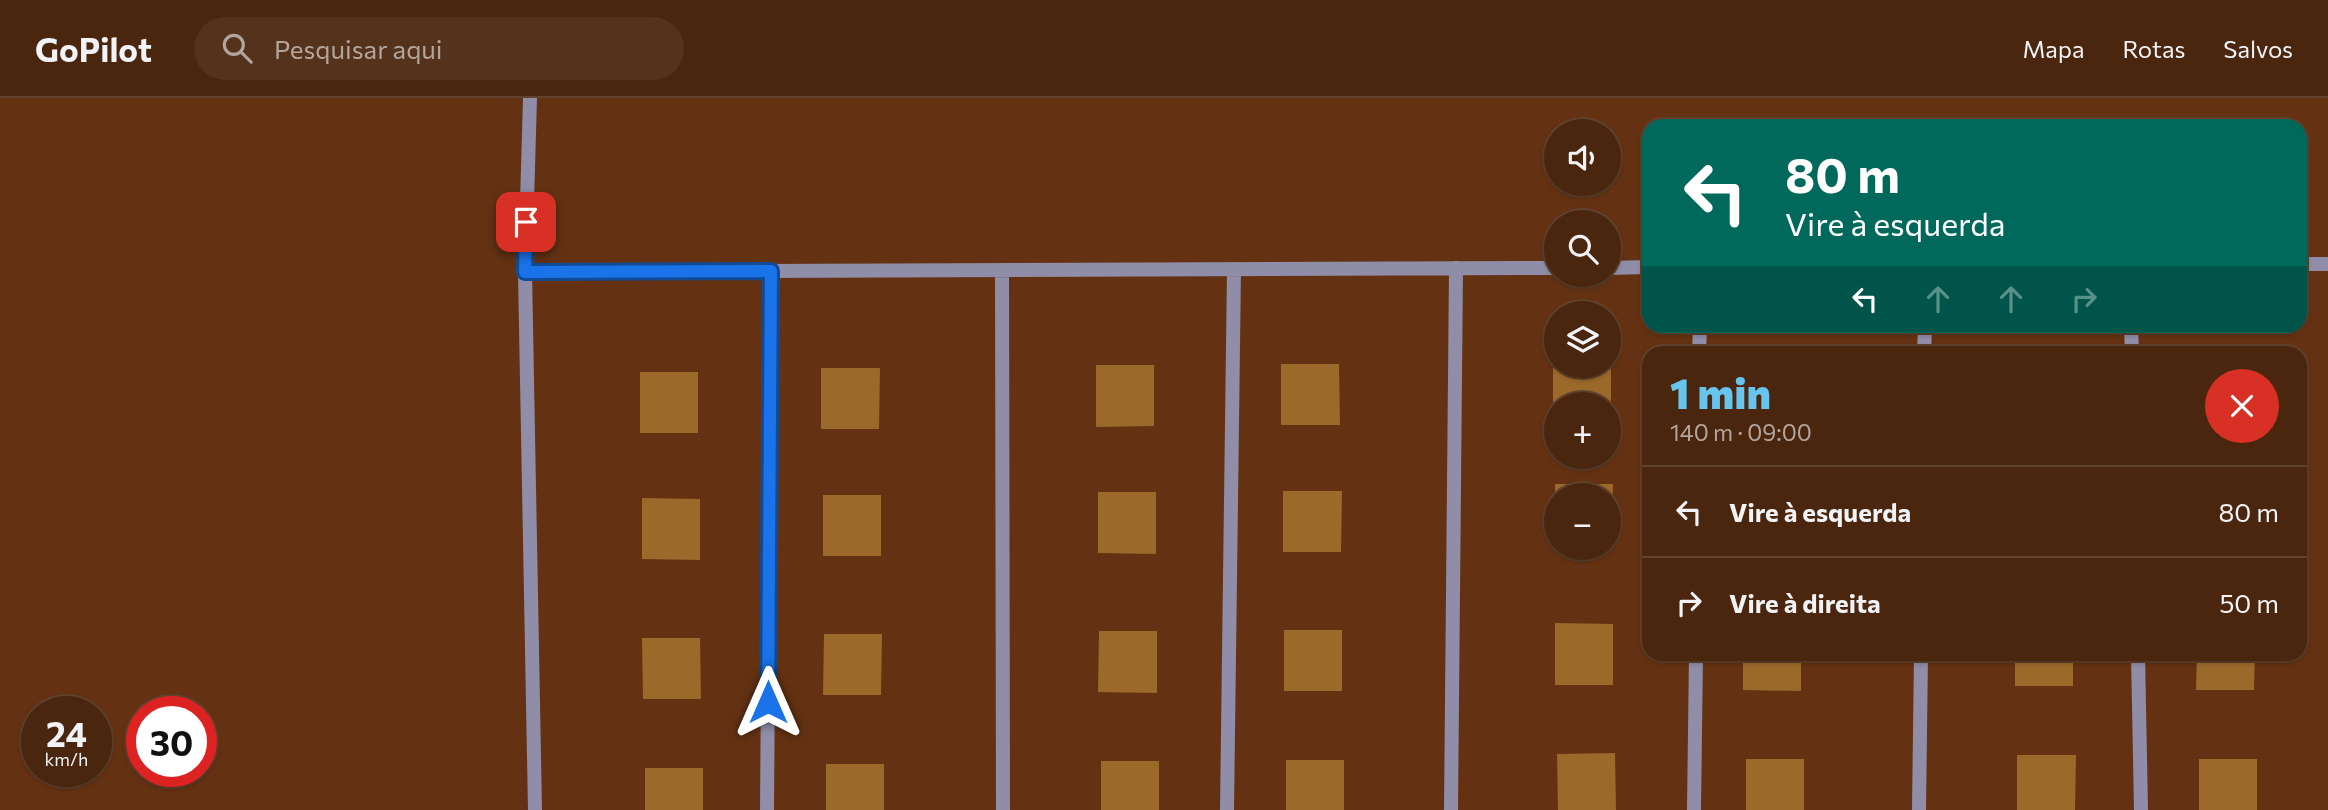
<!DOCTYPE html>
<html lang="pt">
<head>
<meta charset="utf-8">
<style>
	body { margin:0; font-family:Commissioner,sans-serif; background:#55321c; color:#f1f3f6; height:100vh; display:flex; flex-direction:column; font-size:26px; white-space:nowrap }
	* { box-sizing:border-box; margin:0 }
	p { font-size:23px; color:#b2a59e }
	.icon { flex:none; width:38px; height:38px; fill:none; stroke:currentColor; stroke-width:2; stroke-linecap:round; stroke-linejoin:round }
	.map { position:relative; flex:1; overflow:hidden }
	.drawer { position:absolute; left:1642px; top:248px; width:665px; height:315px; display:flex; flex-direction:column; background:#4b260e; border-radius:21px; box-shadow:0 2px 5px #0004,0 0 0 2px #62432e }
	.drawer>* { flex:none }
	.banner { position:absolute; left:1642px; top:21px; width:665px; height:214px; border-radius:21px; box-shadow:0 2px 5px #0004,0 0 0 2px #62432e; background:#00695c; color:#fff; overflow:hidden }
	.tools { position:absolute; left:1544px; top:21px; display:grid; gap:14px }
	.tools a { display:grid; place-items:center; width:77px; height:77px; border-radius:50%; background:#4b260e; box-shadow:0 2px 5px #0004,0 0 0 2px #62432e; font-size:35px }
	.speed { position:absolute; left:21px; top:598px; display:flex; gap:14px; font-size:35px; font-weight:700; text-align:center }
	.speed>* { display:grid; place-content:center; width:91px; height:91px; border-radius:50%; background:#4b260e; box-shadow:0 2px 5px #0004,0 0 0 2px #62432e; line-height:1 }
	.speed small { font-size:18px; font-weight:400 }
	.speed .limit { border:10px solid #d22; background:#fff; color:#111 }
	.pin { position:absolute; display:grid; place-items:center; width:60px; height:60px; color:#fff; margin:-30px; border-radius:14px; box-shadow:0 4px 10px #0006 }
	.me { position:absolute; width:77px; margin:-38px; rotate:0deg; stroke-linejoin:round; filter:drop-shadow(0 0 5px #0008) }
	.turn { display:flex; align-items:center; gap:24px; height:147px; padding:0 28px; font-size:32px }
	.turn .icon { width:91px; height:91px; stroke-width:2.5 }
	.turn b { display:block; font-size:49px; line-height:60px }
	.lanes { display:flex; align-items:center; height:66px; padding:0 28px; background:#0003; justify-content:center; gap:35px; direction:ltr }
	.lanes .off { opacity:.35 }
	.round { display:grid; place-items:center; flex:none; width:74px; height:74px; border-radius:37px; background:#55321c }
	.overview { display:flex; align-items:center; justify-content:space-between; height:119px; padding:0 28px }
	h1 { font-size:42px; font-weight:800; line-height:52px; color:#66c4ef }
	ul { padding:0; list-style:none }
	li { display:flex; align-items:center; gap:21px; height:91px; padding:0 28px; border-top:2px solid #62432e }
	li div { flex:1 }
	li b { display:block; font-size:26px }
	li em { font-style:normal }
	header { display:flex; align-items:center; gap:42px; box-sizing:border-box; height:98px; padding:0 35px; background:#4b260e; border-bottom:2px solid #62432e }
	header strong { font-size:33px }
	nav { display:flex; gap:38px; margin-inline-start:auto; font-size:24px }
	.search { width:490px; height:63px; background:#55321c; display:flex; align-items:center; gap:18px; box-sizing:border-box; padding:0 24px; border-radius:38px; color:#b2a59e; font-size:26px }
	.map>svg:first-child { display:block }
</style>
</head>
<body>
<header>
<strong>GoPilot</strong>
<div class="search"><svg class="icon" aria-label="search" viewBox="0 0 24 24"><circle cx="10" cy="10" r="6"/><path d="M15 15l6 6"/></svg>Pesquisar aqui</div>
<nav><a>Mapa</a><a>Rotas</a><a>Salvos</a></nav>
</header>
<div class="map">
<svg width="2328" height="712" viewBox="0 0 2328 712">
	<rect width="100%" height="100%" fill="#643213"/>
	<path fill="#9b692a" d="M1608 259H1611V320H1608V306H1556V321H1553V260H1556V268H1608Z
		M1281 266H1339L1340 327H1281Z
		M1096 267H1154V328L1096 329Z
		M821 270H880L879 331H821Z
		M640 274H698V335H640Z
		M1555 386H1613L1612 447H1608V397H1555Z
		M1283 393H1342L1341 454H1283Z
		M1098 394H1156V456L1098 455Z
		M823 397H881V458H823Z
		M642 400 700 401V462L642 461Z
		M1555 525 1613 526V587H1555Z
		M1284 532H1342V593H1284Z
		M1099 533H1157V595L1098 594Z
		M824 536H882L881 597H823Z
		M642 540H700L701 601H643Z
		M1743 556H1801V593L1743 592Z
		M2015 556H2073V588H2015Z
		M2197 556H2255L2254 592H2196Z
		M1615 655 1616 712H1558L1557 656Z
		M2017 657H2076L2075 712H2017Z
		M1746 661H1804V712H1746Z
		M2199 661H2257V712H2199Z
		M1286 662H1344V712H1286Z
		M1101 663H1159V712H1101Z
		M826 666H884V712H826Z
		M645 670H703V712H645Z"/>
	<g fill="none" stroke-linecap="round" stroke-linejoin="round">
		<path stroke="#8f8da7" stroke-width="14" d="M530 0 525 174 535 712
			M2300 166H2328
			M1608 170 1648 169
			M1002 172 1003 712
			M525 174 1556 170
			M2131 228 2132 256
			M1699 256 1700 228
			M1924 256 1925 228
			M2138 556 2141 712
			M767 712 771 173
			M1227 712 1234 171
			M1451 712 1456 170
			M1694 712 1696 556
			M1919 712 1921 556"/>
	</g>
	<g fill="none" stroke-linecap="round" stroke-linejoin="round">
		<defs>
			<path id="route" d="M526 124 525 174 771 173 768 604"/>
		</defs>
		<use href="#route" stroke="#114b97" stroke-width="18"/>
		<use href="#route" stroke="#1a73e8" stroke-width="12"/>
	</g>
</svg>
<div class="tools">
<a><svg class="icon" aria-label="sound" viewBox="0 0 24 24"><path d="M4 9h4l5-4v14l-5-4H4zM17 9q2 3 0 6"/></svg></a>
<a><svg class="icon" aria-label="search" viewBox="0 0 24 24"><circle cx="10" cy="10" r="6"/><path d="M15 15l6 6"/></svg></a>
<a><svg class="icon" aria-label="layers" viewBox="0 0 24 24"><path d="M12 4l9 5-9 5-9-5zM3 14l9 5 9-5"/></svg></a>
<a>+</a>
<a>−</a>
</div>
<div class="speed"><div>24<small>km/h</small></div><div class="limit">30</div></div>
<div class="pin" style="left:526px;top:124px;background:#d93025"><svg class="icon" aria-label="arrive" viewBox="0 0 24 24"><path d="M6 21V4h12l-3 4 3 4H6"/></svg></div>
<svg class="me" style="left:768px;top:604px" viewBox="-20 -20 40 40"><path d="M0-17L14 15 0 8-14 15z" fill="#1a73e8" stroke="#fff" stroke-width="4"/></svg>
<div class="banner">
<div class="turn"><svg class="icon" aria-label="left" viewBox="0 0 24 24"><path d="M17 20v-9H6M10 6l-5 5 5 5"/></svg><div><b>80 m</b>Vire à esquerda</div></div>
<div class="lanes"><svg class="icon" aria-label="left" viewBox="0 0 24 24"><path d="M17 20v-9H6M10 6l-5 5 5 5"/></svg><svg class="icon off" aria-label="ahead" viewBox="0 0 24 24"><path d="M12 20V5M6 11l6-6 6 6"/></svg><svg class="icon off" aria-label="ahead" viewBox="0 0 24 24"><path d="M12 20V5M6 11l6-6 6 6"/></svg><svg class="icon off" aria-label="right" viewBox="0 0 24 24"><path d="M7 20v-9h11M14 6l5 5-5 5"/></svg></div>
</div>
<section class="drawer">
<div class="overview"><div><h1>1 min</h1><p>140 m · 09:00</p></div><a class="round" style="background:#d93025;color:#fff"><svg class="icon" aria-label="close" viewBox="0 0 24 24"><path d="M6 6l12 12M18 6L6 18"/></svg></a></div>
<ul>
<li><svg class="icon" aria-label="left" viewBox="0 0 24 24"><path d="M17 20v-9H6M10 6l-5 5 5 5"/></svg><div><b>Vire à esquerda</b></div><em>80 m</em></li>
<li><svg class="icon" aria-label="right" viewBox="0 0 24 24"><path d="M7 20v-9h11M14 6l5 5-5 5"/></svg><div><b>Vire à direita</b></div><em>50 m</em></li>
</ul>
</section>
</div>
</body>
</html>
